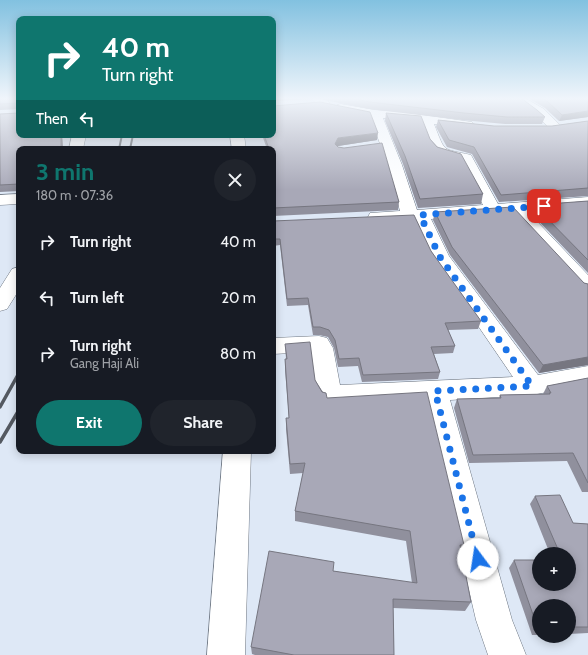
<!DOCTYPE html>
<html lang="en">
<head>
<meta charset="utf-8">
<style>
	body { margin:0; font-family:Cabin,sans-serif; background:#20242c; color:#f1f3f6; height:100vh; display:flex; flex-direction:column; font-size:15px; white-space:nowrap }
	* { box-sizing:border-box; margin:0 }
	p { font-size:13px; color:#9ea1a6 }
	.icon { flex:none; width:22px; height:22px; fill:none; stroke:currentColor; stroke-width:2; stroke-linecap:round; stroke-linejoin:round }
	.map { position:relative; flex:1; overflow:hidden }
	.sheet { position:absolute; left:16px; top:146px; width:260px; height:308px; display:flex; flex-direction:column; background:#171b24; border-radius:8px; box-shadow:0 2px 10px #0003 }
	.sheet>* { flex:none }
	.top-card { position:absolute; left:16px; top:16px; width:260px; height:122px; border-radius:8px; box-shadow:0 2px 10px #0003; background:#0f766e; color:#fff; overflow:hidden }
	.tools { position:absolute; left:532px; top:547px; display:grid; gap:8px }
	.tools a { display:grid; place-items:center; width:44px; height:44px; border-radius:50%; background:#171b24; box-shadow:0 2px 10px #0003; font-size:20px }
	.pin { position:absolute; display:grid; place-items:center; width:34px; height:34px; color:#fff; margin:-17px; border-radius:8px; box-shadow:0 2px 6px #0006 }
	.me { position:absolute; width:44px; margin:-22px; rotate:346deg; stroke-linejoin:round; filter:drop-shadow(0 0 3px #0008) }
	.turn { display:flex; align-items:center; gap:14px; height:84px; padding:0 20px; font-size:18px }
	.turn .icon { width:52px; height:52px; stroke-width:2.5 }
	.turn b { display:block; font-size:28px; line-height:34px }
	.then { display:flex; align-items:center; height:38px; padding:0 20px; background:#0003; gap:8px; font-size:15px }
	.round { display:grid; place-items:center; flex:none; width:42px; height:42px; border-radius:21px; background:#20242c }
	.summary { display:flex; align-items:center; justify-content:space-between; height:68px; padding:0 20px }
	h1 { font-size:24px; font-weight:800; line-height:30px; color:#0f766e }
	.cta { display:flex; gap:8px; margin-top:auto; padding:8px 20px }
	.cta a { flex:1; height:46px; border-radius:24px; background:#0f766e; color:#fff; font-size:16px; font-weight:800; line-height:46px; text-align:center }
	.cta a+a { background:#20242c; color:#f1f3f6 }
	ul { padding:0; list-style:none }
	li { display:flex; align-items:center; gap:12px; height:56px; padding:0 20px }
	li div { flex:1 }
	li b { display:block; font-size:15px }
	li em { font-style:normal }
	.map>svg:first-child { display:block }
</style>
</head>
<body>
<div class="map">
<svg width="588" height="655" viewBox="0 0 588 655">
	<rect width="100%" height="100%" fill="#dee8f6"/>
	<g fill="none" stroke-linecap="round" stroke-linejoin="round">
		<defs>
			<path id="street" d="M311 98H325L330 103 328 105C321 107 316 104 311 98Z
				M511 98H525L544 109 563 128 562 131H552L536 115Z
				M341 104 375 110 402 112 472 122 474 125 472 128 468 129 434 124C446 154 441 148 471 155L498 204 588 197V207L528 212 588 275V293L581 291 511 213 431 219 449 256 538 375 588 366V384L532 395 450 400 512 620 526 655H488L476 620 425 401 332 405 323 402 316 391 311 352 273 354V338L319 336 327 338 333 348 340 385 513 377 431 257 414 220 376 222 370 221 368 217 370 213 400 211 388 165 370 117 337 111 335 108 337 105ZM383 118 421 122C432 154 427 154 460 161L483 205 417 210 402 165Z
				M19 194V204L0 205V195Z"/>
			<path id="primary" d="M72 135H86L83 149H69Z
				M230 135H244L246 149H232Z
				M19 267V290L7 309 0 311V288L12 269Z
				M223 451H251L245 655H207Z"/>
		</defs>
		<use href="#street" stroke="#6e7783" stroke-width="1"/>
		<use href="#primary" stroke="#6e7783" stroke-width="1"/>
		<use href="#street" fill="#fff" fill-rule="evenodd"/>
		<use href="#primary" fill="#fff" fill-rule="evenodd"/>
		<path stroke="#545961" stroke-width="2" d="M119 149 122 135
			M130 149 133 135"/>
		<path stroke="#545961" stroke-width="3.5" d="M0 407 19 373
			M0 442 19 410"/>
	</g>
	<path fill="#90909d" d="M0 98H19L62 135 63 149H19V191L0 192V114L18 113V109L0 110Z
		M273 98H521L545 117 542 124H505L462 120 369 109 320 99 273 101Z
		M528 98H588V117L559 121 545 108Z
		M386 113 430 139 483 194 481 204 418 208 403 164 385 121Z
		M438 120 494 126H552L588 121V196L499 202 472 154 447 147 436 127Z
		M262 135 377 140 338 146H337L399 202 398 210 273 216V149H267Z
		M588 201V273L531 213 534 205Z
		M435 212 584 283 588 284V365L539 373 450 255 433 220Z
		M273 221 431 251 481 321 478 329 448 330 455 346 453 353 434 354 440 372 438 379 362 382 358 366 338 367 334 348 328 337 319 335H313L308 305 287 306 280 245 273 246Z
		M285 344 315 380 327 398 464 545 461 551 471 602 465 611 393 608 394 655H255L252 654 251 647 333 571 412 583 406 541 295 521V511L303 473 290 474 286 429V418H289L285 370V359H286Z
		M588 378V492H582L567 461 469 463 454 408 457 399 499 398 500 395 543 394 547 386Z
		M535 496 573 523 588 524V633L569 634V606H539V635H532L509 568 514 560 539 584 569 554H550L530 504Z"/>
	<path fill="#767680" d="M588 111V117L559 121 562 115Z
		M378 133 377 140 338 146 335 151V144L338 138Z
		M61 135H62L63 149H61Z
		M588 357V365L539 373 543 365Z"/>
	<path fill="#a8a8b7" stroke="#767680" d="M0 98H19V135H61V149H19V184L0 185V114L18 113V103L0 104Z
		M351 98H521L537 110 545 117H507L464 113 370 102Z
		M541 98H588V111L562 115 547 101Z
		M320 102 370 112 378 133 338 138 335 144 338 147 344 148 382 143 399 202 273 208V149H268V146L264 135H273V106Z
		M386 113 421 116 430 139 437 147 461 154 483 194 420 199 405 156Z
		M438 120 494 126H552L588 121V188L501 195 474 147 449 140Z
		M588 201V260L534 205Z
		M513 207 584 283 588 284V357L543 365 452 247 435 212Z
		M414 215 431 251 481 321 445 323 455 346 431 347 440 372 363 375 359 358 339 359 335 340 329 330 320 327H313L308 298 287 299 280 239H273V221Z
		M310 342 315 380 322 392 326 393 327 398 427 392 464 545H460L471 602 393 599 394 655H294L251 647 269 551 334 562 333 571 417 583 410 531 295 511 305 463 290 464 286 418H289L285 359H287L285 344Z
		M588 378V483L573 453 473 455 457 399 501 398 500 395 550 394 549 393H551L547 386Z
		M560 495 573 523 588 524V627H569V606H539V629H538L514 560H539V584H569V554H560L535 496Z"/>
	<linearGradient id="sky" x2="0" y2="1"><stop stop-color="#82c1e0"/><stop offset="0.52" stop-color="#f0f5fb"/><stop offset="1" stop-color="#f0f5fb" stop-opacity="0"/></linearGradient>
	<rect width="588" height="190" fill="url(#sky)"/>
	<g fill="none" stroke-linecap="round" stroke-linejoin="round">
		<path stroke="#1a73e8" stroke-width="7" stroke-dasharray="0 12.6" d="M478 559 435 391 532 386 440 257 420 215 544 206"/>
	</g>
</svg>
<div class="tools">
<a>+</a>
<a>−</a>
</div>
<div class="pin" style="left:544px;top:206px;background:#d93025"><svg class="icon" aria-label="arrive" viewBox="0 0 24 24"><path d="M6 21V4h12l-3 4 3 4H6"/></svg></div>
<svg class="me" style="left:478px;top:559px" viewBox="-20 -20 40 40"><circle r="19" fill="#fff"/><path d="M0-13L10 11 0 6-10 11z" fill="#1a73e8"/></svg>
<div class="top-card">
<div class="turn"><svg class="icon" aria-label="right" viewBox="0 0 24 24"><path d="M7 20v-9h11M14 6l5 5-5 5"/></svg><div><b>40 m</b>Turn right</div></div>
<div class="then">Then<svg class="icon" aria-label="left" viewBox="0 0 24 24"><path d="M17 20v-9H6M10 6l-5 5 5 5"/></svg></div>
</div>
<section class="sheet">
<div class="summary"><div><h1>3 min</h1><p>180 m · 07:36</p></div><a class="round"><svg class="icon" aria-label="close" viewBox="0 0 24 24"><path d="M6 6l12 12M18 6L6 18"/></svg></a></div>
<ul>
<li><svg class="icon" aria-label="right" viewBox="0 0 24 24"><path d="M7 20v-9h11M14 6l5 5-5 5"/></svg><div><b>Turn right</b></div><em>40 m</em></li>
<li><svg class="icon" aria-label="left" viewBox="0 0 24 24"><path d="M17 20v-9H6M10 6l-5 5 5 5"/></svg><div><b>Turn left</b></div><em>20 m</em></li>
<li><svg class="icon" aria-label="right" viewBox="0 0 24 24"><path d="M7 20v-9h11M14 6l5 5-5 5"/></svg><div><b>Turn right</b><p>Gang Haji Ali</p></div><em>80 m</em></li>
</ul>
<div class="cta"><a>Exit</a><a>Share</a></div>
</section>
</div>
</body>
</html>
